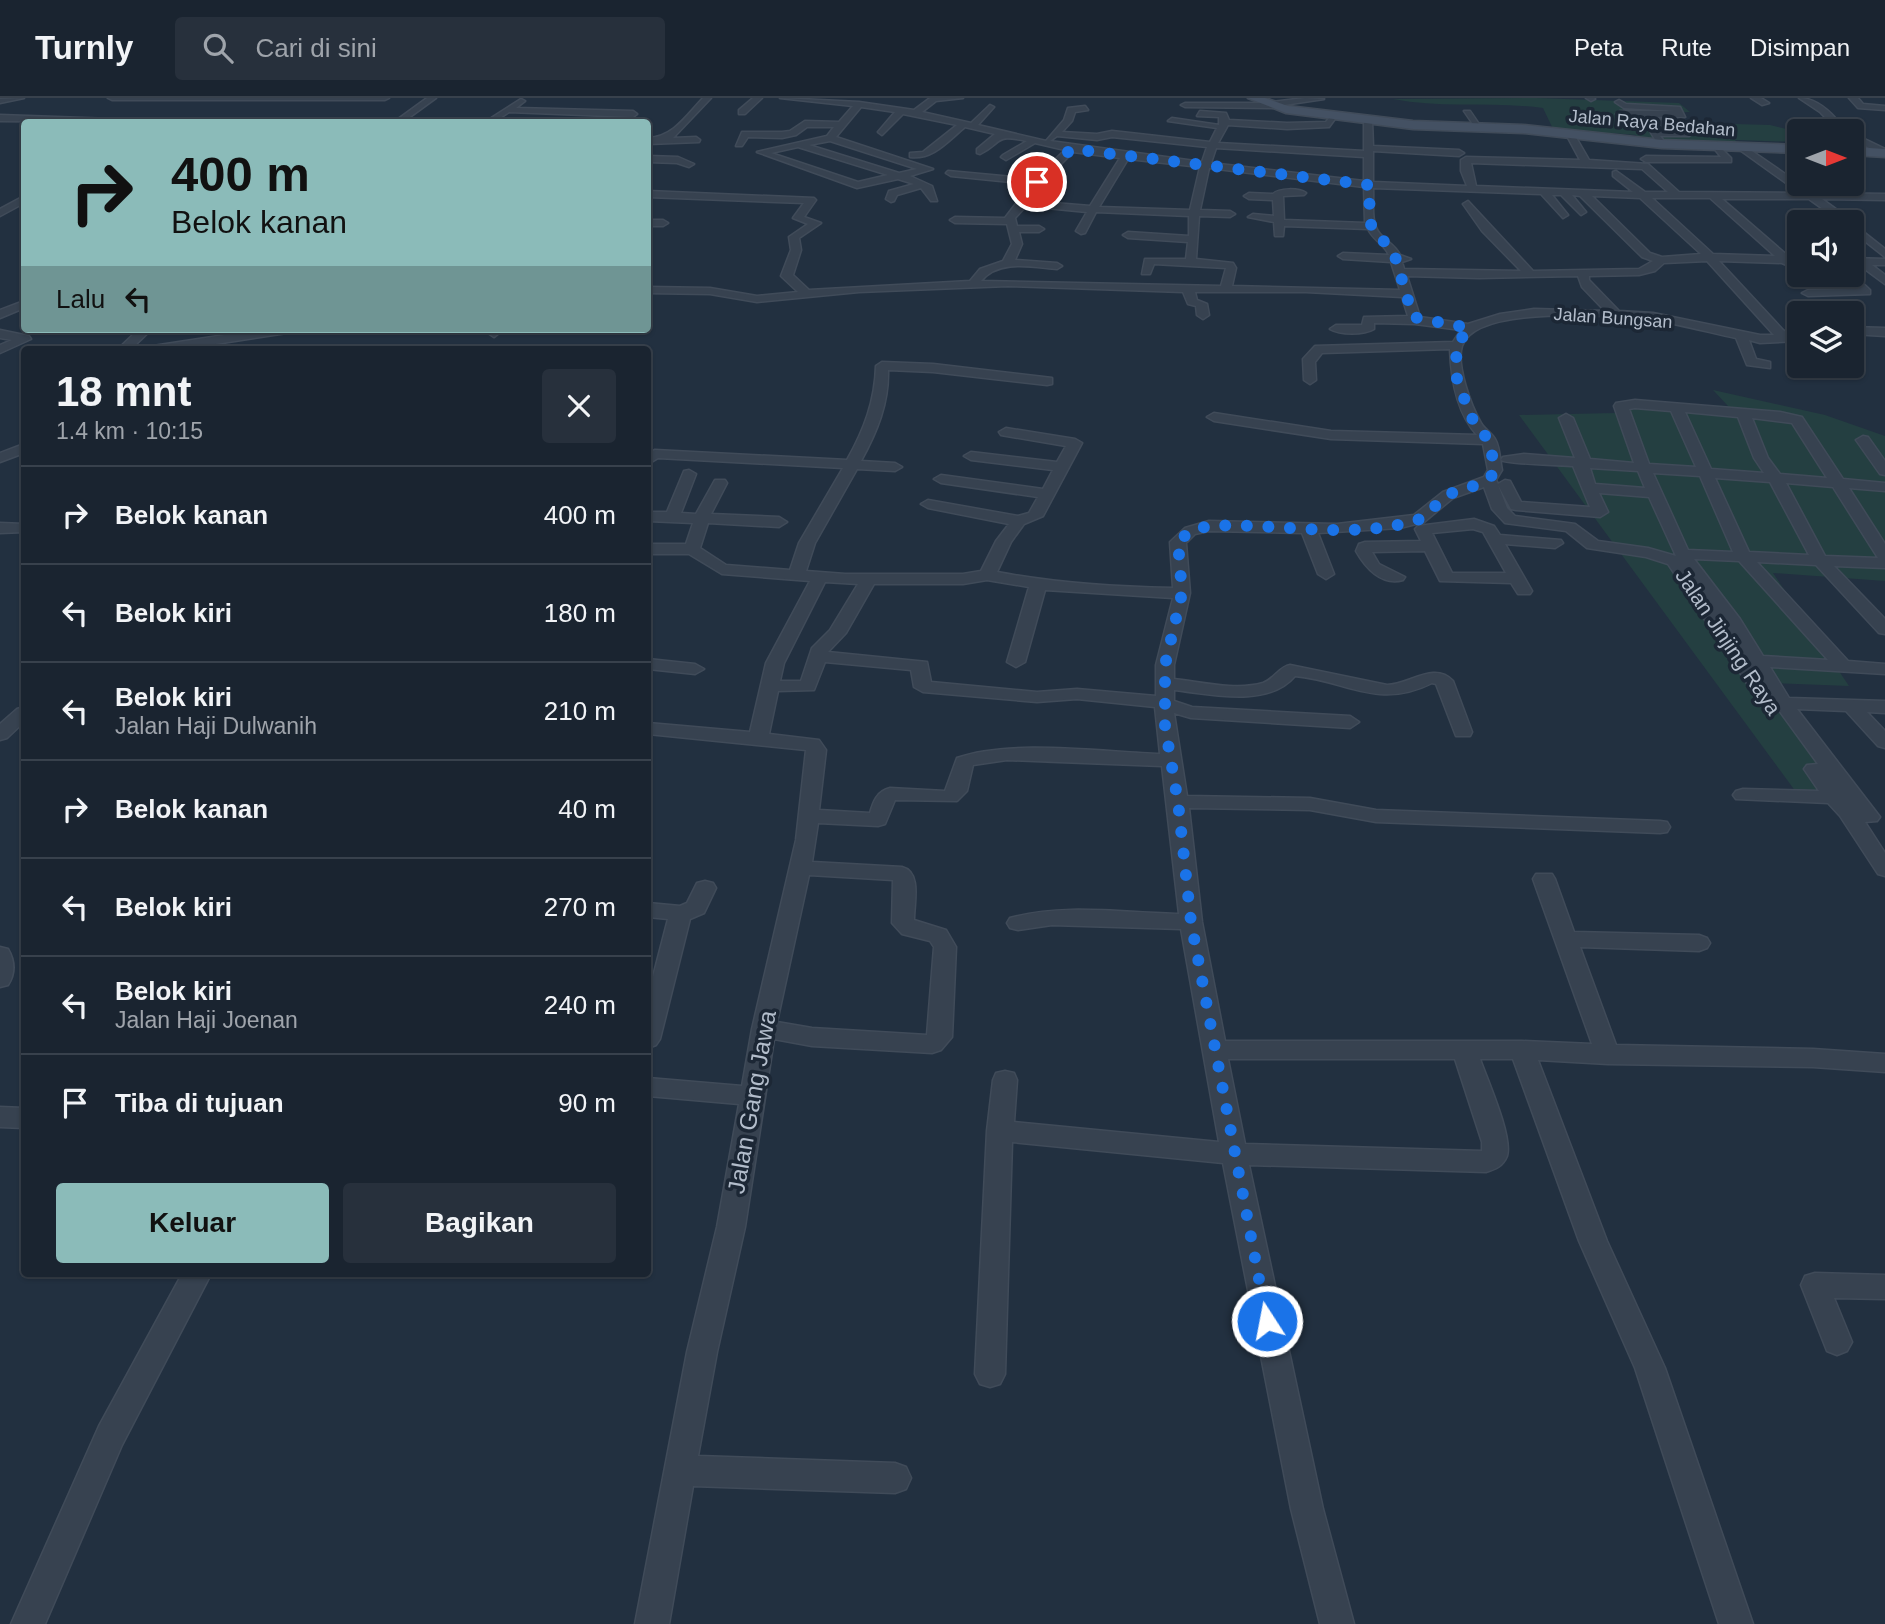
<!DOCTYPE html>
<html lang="id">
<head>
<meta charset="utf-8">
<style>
	body { margin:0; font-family:Helvetica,sans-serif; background:#27303c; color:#f1f3f6; height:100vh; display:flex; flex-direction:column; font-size:26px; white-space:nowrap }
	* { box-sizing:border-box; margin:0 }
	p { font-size:23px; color:#9fa4ab }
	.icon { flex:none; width:38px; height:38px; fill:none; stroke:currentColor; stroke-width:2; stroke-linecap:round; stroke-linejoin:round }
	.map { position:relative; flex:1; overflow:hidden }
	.details { position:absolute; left:21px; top:248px; width:630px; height:931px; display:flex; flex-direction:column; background:#1a2430; border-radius:7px; box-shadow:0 2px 5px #0004,0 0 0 2px #38414c }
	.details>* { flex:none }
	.guide { position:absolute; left:21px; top:21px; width:630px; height:214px; border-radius:7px; box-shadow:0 2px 5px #0004,0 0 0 2px #38414c; background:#8bbbb9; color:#111; overflow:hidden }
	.needle { width:46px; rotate:90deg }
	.buttons { position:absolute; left:1787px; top:21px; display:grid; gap:14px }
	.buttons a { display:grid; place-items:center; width:77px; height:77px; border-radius:7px; background:#1a2430; box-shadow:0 2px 5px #0004,0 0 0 2px #38414c; font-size:35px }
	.pin { position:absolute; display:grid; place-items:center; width:60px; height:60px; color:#fff; margin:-30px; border:4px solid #fff; border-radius:50%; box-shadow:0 2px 7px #0007 }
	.me { position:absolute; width:77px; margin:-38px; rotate:349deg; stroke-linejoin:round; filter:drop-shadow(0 0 5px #0008) }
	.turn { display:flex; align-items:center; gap:24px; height:147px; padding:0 35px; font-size:32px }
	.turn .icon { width:91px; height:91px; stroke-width:2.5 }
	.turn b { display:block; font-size:49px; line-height:60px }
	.then { display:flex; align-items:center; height:66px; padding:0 35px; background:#0003; gap:14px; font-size:26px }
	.round { display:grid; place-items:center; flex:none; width:74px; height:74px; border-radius:7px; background:#27303c }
	.summary { display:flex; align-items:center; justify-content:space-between; height:119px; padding:0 35px }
	h1 { font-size:42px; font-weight:700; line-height:52px }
	.action { display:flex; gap:14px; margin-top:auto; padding:14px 35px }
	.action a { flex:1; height:80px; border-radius:7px; background:#8bbbb9; color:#111; font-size:28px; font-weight:700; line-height:80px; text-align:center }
	.action a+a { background:#27303c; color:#f1f3f6 }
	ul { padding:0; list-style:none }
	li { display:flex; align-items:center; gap:21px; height:98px; padding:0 35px; border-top:2px solid #38414c }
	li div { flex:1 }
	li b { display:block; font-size:26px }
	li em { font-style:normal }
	header { display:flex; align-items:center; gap:42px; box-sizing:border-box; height:98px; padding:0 35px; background:#1a2430; border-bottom:2px solid #38414c }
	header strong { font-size:33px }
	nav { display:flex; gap:38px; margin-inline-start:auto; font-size:24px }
	.search { width:490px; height:63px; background:#27303c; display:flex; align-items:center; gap:18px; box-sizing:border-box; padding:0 24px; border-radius:7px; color:#9fa4ab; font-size:26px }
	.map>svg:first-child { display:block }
</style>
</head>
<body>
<header>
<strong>Turnly</strong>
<div class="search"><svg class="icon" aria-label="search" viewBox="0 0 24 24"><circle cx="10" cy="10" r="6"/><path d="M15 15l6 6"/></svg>Cari di sini</div>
<nav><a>Peta</a><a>Rute</a><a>Disimpan</a></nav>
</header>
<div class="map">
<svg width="1885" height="1526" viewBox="0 0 1885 1526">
	<rect width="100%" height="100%" fill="#223040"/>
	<path fill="#243f41" d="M1537 0 1679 5 1690 14 1617 16 1625 23 1770 27 1799 34V44L1735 42 1741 49 1638 42 1636 37 1611 35V38L1554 33 1543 10C1493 3 1443 11 1393 1Z
		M1713 292 1825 317 1885 338V483L1773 475 1849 588 1772 585 1853 699 1796 694 1519 317 1616 315 1662 305 1728 308Z"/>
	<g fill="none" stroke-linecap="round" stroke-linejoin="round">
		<defs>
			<path id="street" d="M24 0 0 5V1Z
				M108 0H389L385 2H112Z
				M427 0H436L403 24H394Z
				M703 0H711L673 40 696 39 700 42 699 44 648 46V40C673 39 686 18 703 0Z
				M753 0H762L745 16H739V12Z
				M780 0 859 4 914 12 930 0H963L936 3 922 14 971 25 990 7 994 9 978 27 1046 43 1064 22 1068 10 1085 8 1088 12 1075 14 1072 23 1062 34 1097 36 1112 33 1210 44 1217 30 1168 23 1172 20 1219 27V19L1197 18 1200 13 1226 15 1229 22 1287 25 1326 24 1333 15 1337 18 1329 29 1287 31 1228 27 1218 45 1364 53V22L1368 19 1372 22 1373 48 1459 52 1464 55 1459 58 1373 53V84L1467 88 1461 73V62L1466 59 1580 62 1566 36 1570 33 1574 36 1589 62 1648 66 1679 94 1800 95 1740 52V48L1743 47 1813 95 1885 96V102L1822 101 1851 122 1852 124V125L1841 124 1809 101H1722L1788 158 1799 159V165L1789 168 1782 165 1719 163 1783 232 1788 236 1799 235V243L1760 245 1749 242 1756 261 1770 264V270L1747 267 1736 240C1708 234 1679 226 1651 222 1615 218 1476 206 1462 248 1456 267 1471 308 1481 325 1484 331 1492 335 1495 341 1500 349 1500 363 1502 372L1496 382 1498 386 1505 382 1510 383 1521 404 1590 409 1573 368C1561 367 1506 366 1501 362L1503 359 1524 356 1575 360 1559 320 1566 316 1573 320 1590 361 1634 365 1614 308 1616 305 1635 302 1780 314 1802 319 1843 381 1885 385V393L1849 390 1885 446V470L1834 468 1885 521V536L1879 535 1816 467 1757 464 1848 563 1885 566V576L1770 569 1789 600 1885 603V615L1867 614 1885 633V650L1878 648 1846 613 1797 611 1880 719 1877 723 1865 724 1885 755V778L1878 776 1840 718 1828 705 1736 701 1733 697 1736 693 1743 691 1819 693 1804 671 1807 667 1818 666 1773 604 1760 605 1668 466 1646 459 1587 450 1566 433 1505 425 1492 411 1484 389 1453 400 1424 424 1400 430 1318 435 1334 476 1326 481 1318 476 1302 435 1209 433 1195 436 1186 445 1190 495 1174 567V581C1201 584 1236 593 1263 585 1274 581 1279 569 1290 567L1387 587C1409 587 1434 563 1453 583L1472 634 1470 638H1456L1436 586 1432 585C1378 612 1348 583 1295 578 1268 610 1210 596 1174 592V603L1192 609 1350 618 1359 624 1350 630 1191 620 1174 615 1187 698 1310 700 1376 712 1660 723 1667 724 1670 729 1667 734 1660 735 1376 724 1310 712 1189 710 1202 824 1225 943H1522L1592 946 1533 781 1536 776H1552L1555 781 1574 834 1699 837 1707 840 1710 845 1707 850 1699 853 1580 849 1616 947 1813 951 1885 956V974L1813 969 1608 966 1538 962 1607 1143 1665 1270 1753 1526H1719L1635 1270 1579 1143 1513 961H1480C1487 981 1513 1039 1507 1058 1503 1068 1496 1071 1486 1074L1249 1067 1323 1411 1354 1526H1320L1291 1411 1223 1065 1012 1044 1005 1276 1000 1286 990 1289 980 1286 975 1276 987 1033 993 982 996 975 1005 973 1014 975 1017 982 1014 1024 1219 1044 1181 831 1052 827 1018 832 1010 830 1007 825 1010 820C1063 805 1125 815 1179 816L1162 668 1007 662 973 667 967 693 957 703 895 702 885 726 878 728 818 725 812 764 902 769C922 774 914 805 914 822L946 832 956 849 952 939 941 952 932 955 812 948 774 941 745 1129 717 1254 698 1358 895 1365 906 1369 911 1380 906 1391 895 1395 693 1388 669 1526H635L687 1254 717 1129 739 1006 648 998V980L742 988 752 931 796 742 806 652 648 636V625L750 634 766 565 810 483 722 476 689 456H648V446H686L693 425 648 423V414H667L684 373 689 372 696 376 681 415 696 416 715 382H725L727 385 711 416 779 419 787 424 779 429 708 425 700 450 726 467 790 472 799 445 843 370 658 360 648 366V355L655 352 847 362C864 332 875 303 876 268L882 264 933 266 1052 280V286L1047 287 933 274 888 272C889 305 877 334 861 363L895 365 902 369 895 373 857 371 815 445 806 473 845 476H963L981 473 996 443 1009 426 928 410 921 406 928 402 1018 418 1029 415 1038 399 941 385 934 381 941 377 1043 391 1053 372 971 362 964 358 971 354 1057 364 1066 348 1001 337 999 334 1006 330 1075 341 1082 345 1043 418 1024 426 1011 444 997 474C1055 485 1114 489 1173 490L1170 444 1185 430 1209 423 1337 426 1414 417 1443 394 1484 379 1488 372 1483 346 1331 341 1214 323 1207 319 1214 315 1331 333 1477 337C1456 314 1451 281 1450 251L1322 255 1315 264 1316 282 1310 286 1304 282 1303 261 1315 248 1453 244 1461 232 1415 226 1374 225V231C1364 237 1340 237 1330 231L1336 227H1362L1364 219 1408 218 1402 199 1306 194H1195L1197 202 1207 206 1209 217 1203 221 1197 217 1196 208 1188 206 1183 194 1008 188 859 194 757 204 710 196 648 195V189L710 190 757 198 798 194 781 178 791 152 789 139 808 126 793 120 804 105 648 99V93L814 100 816 102 804 119 821 125 799 140 801 152 793 177 809 192 970 183 980 171 1003 163 1012 146 1007 126 955 125 950 122 955 119 1005 120 1031 86 951 78 946 75 948 73 1035 81 1065 52 1035 45 1006 62 1001 59 1003 57 1027 43C993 36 1005 43 980 56L977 55V51L995 36 965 29C948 43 933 62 910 59V55L923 54 957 27 903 16 882 37 878 34 895 14 861 9 836 39 933 71 910 78 932 88 937 103H931L921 90 897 97 894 103 891 104 886 101 889 93 914 86 898 81 857 90 757 54 827 38 834 29H807L796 37 782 40 748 39 742 48H736L742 34H782L790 33 805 23 839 24 853 8ZM1057 38 1097 42 1112 39 1207 49 1202 64 1050 43ZM830 43 917 71 899 75 809 47ZM798 49 888 77 858 84 771 55ZM1216 50 1364 59V83L1211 65ZM1073 54 1120 60 1090 108 1030 103 1041 86ZM1128 61 1200 69 1190 112 1099 109ZM1471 65 1642 71 1668 94H1645L1616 73 1613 74V78L1633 94 1476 88ZM1209 70 1364 89 1365 125 1284 122 1283 98 1304 97 1306 95C1299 90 1279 90 1273 96L1249 95 1244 98 1249 101 1273 102 1274 118 1253 116 1248 119 1274 124 1275 138H1283L1284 128 1368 131C1373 142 1384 146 1389 157L1343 155 1338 158 1343 161 1391 164 1400 192 1232 188 1236 170 1233 165 1196 161 1199 118 1230 119 1235 116 1230 113 1200 112ZM1373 90 1541 96 1563 120 1568 117 1552 97H1561L1581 117 1586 114 1572 97 1580 98 1642 159 1653 163 1639 171 1533 173 1468 103 1463 106 1482 133 1521 173 1404 171 1402 164 1411 161 1400 157C1395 147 1387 144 1380 136 1370 125 1374 104 1373 90ZM1592 98 1640 100 1701 156 1662 159 1650 155ZM1652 100H1710L1775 158 1713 156ZM1026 108 1087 114 1076 133 1081 136 1085 135 1096 114 1189 118V138L1128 134 1123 137 1128 140 1188 144 1186 161H1145L1142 176H1150L1154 166 1226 170 1221 188 981 183C999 161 1032 169 1057 171L1062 168 1057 165 1015 162 1022 146 1019 134H1039L1044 131 1039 128H1017L1015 120ZM1707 163 1774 237H1760L1653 215 1619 213 1589 182V178L1639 177 1655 173 1664 165ZM1407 178 1479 180 1578 178 1582 189 1605 213 1534 211 1500 216 1468 226 1420 219ZM1635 310 1671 313 1696 369 1649 366 1629 311ZM1685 314 1738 319 1754 360 1764 375 1711 371ZM1752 320 1792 325 1827 380 1780 376 1768 360ZM1590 370 1638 373 1645 390 1595 386ZM1653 375 1700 378 1733 454 1688 452ZM1715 380 1770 384 1809 457 1749 454ZM1786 385 1833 389 1878 460 1825 458ZM1498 387 1511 411 1516 412 1600 419 1608 414 1599 395 1649 399 1676 458 1648 450 1598 443 1575 426 1515 418 1507 410ZM1694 461 1739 463 1828 562 1763 558 1740 521ZM987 482 1029 489 1007 564 1016 569 1025 564 1045 492 1173 500 1156 567V598L1077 591 1037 594 931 584 927 564 828 554 846 535 874 486H963ZM825 484 858 486 830 532 812 550 801 583H780L784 565ZM825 564 911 572 914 589 923 594 1037 604 1077 601 1155 609 1160 656C1102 654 1011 641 957 660L945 693 890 690C877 693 873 704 870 715L819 712 826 652 819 642 769 636 778 593 814 592ZM809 777 893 782 892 825 902 836 930 843 934 849 927 937 812 930 777 924ZM1228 961H1455L1482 1044V1053L1245 1046Z
				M1305 0 1324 1 1277 8 1273 10 1185 9 1181 7 1185 5H1263Z
				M1586 0H1594L1595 1 1591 3Z
				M1751 0H1761L1769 5 1762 7Z
				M1799 0C1819 0 1835 18 1846 33H1838L1820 14Z
				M1849 0H1858L1863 6 1885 8V12L1858 10Z
				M521 1 525 3 516 10 633 13 637 16 633 19 509 14 494 24H485Z
				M1619 2 1626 6 1680 9 1685 19H1626L1677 23 1693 35 1689 38H1660L1666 46 1659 48 1650 33 1680 32 1675 28 1622 25 1616 16 1620 13H1675L1624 10 1615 4Z
				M1464 13H1470L1483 32H1477Z
				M0 17 112 21 116 24 0 23Z
				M1852 35 1885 51V58L1852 41Z
				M1717 46 1731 60V64H1646L1641 61 1646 58 1721 59 1713 49Z
				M648 58 678 59 694 66 689 69 677 65 648 64Z
				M24 98V105L0 118V111Z
				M648 122H663L668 125 663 128H648Z
				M1852 125 1885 151V159L1852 133Z
				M1852 160 1885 161V167H1872L1885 177V186L1858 166H1852Z
				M1852 175 1870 192V196L1808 198 1802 195 1808 192 1856 191 1842 177Z
				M24 203V210L0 220V212Z
				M1852 229 1885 230V238L1852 236Z
				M39 231H52L46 235Z
				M139 231H152L130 252H117Z
				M264 231H293L287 235 177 252H147L153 248Z
				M491 231H504L494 239 488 235Z
				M0 232 29 238 31 241 0 255V247L12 242 0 240Z
				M1863 338 1868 339 1885 363V377L1880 376 1856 342Z
				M24 346V355L0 364V355Z
				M1474 421 1494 428 1500 437 1561 442 1563 445 1555 450 1505 446 1532 493 1530 496H1518L1511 485 1440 483 1425 453 1372 454 1379 466 1405 479 1403 482C1381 488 1365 469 1356 453L1359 446 1365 444 1421 443 1415 431 1418 428ZM1473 431 1483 434 1506 475H1452L1432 435Z
				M0 425 24 426V434L0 435Z
				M648 561 695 566 704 571 695 576 648 571Z
				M24 609V624L7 640 0 642V626L17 611Z
				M705 783 713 785 716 790 704 815 690 821 660 941 656 947 648 950V898L668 821 648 819V805L680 808 687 805 697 785Z
				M0 849 8 851C15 863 15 876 8 887L0 889Z
				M0 1009 24 1010V1030L0 1029Z
				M1815 1175 1885 1177V1201L1834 1200 1852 1244 1847 1253 1837 1257 1827 1253 1801 1187 1805 1178Z
				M182 1176H211L122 1347 45 1526H11L99 1328Z"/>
			<path id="secondary" d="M1248 0H1265L1288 8 1413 23 1523 27 1662 42 1799 47V55L1662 50 1523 35 1413 31 1286 15Z
				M1852 49 1885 51V59L1852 57Z"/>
		</defs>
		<use href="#street" stroke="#404b59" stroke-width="3"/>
		<use href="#secondary" stroke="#404b59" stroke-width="3"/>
		<use href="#street" fill="#374250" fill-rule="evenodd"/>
		<use href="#secondary" fill="#445163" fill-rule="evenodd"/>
	</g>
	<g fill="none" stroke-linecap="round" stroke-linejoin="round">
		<path stroke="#1a73e8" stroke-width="12" stroke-dasharray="0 21.6" d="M1037 84 1071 51 1370 87 1369 122 1376 138 1388 146 1394 155 1413 219 1469 230 1456 248 1457 283 1475 327 1489 342 1495 372C1489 388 1464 389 1450 396 1437 402 1431 417 1417 422 1350 443 1276 424 1209 428L1190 433 1178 444 1182 495 1165 567V628L1178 704 1191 824 1267 1223"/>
	</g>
	<g text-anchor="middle" stroke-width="7" stroke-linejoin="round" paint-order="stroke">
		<g font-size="18" fill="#b3bdcb" stroke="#1c2735">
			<text transform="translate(1652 25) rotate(5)" y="6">Jalan Raya Bedahan</text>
			<text transform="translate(1613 220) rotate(4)" y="6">Jalan Bungsan</text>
		</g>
		<g font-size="21" fill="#b3bdcb" stroke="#1c2735">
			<text transform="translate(1728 544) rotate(56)" y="7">Jalan Jinjing Raya</text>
		</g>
		<g font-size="24" fill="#b3bdcb" stroke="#1c2735">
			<text transform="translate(752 1004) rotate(-80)" y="8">Jalan Gang Jawa</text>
		</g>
	</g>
</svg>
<div class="buttons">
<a><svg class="needle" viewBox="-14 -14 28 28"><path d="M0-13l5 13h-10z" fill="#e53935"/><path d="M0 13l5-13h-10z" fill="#9fa4ab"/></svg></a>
<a><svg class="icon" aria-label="sound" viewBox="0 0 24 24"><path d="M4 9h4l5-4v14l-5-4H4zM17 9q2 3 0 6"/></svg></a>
<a><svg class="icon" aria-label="layers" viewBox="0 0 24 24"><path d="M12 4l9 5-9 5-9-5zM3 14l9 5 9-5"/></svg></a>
</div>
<div class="pin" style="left:1037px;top:84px;background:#d93025"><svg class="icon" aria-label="arrive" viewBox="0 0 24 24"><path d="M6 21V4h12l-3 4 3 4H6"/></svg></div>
<svg class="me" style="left:1267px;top:1223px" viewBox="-20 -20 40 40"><circle r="17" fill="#1a73e8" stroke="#fff" stroke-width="3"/><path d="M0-11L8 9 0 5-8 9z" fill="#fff"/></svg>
<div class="guide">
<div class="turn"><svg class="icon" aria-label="right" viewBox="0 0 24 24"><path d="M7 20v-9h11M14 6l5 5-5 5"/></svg><div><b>400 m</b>Belok kanan</div></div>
<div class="then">Lalu<svg class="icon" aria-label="left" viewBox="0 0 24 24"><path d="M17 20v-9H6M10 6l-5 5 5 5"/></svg></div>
</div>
<section class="details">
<div class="summary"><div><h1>18 mnt</h1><p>1.4 km · 10:15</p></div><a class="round"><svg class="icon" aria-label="close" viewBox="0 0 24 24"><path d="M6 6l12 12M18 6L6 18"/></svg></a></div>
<ul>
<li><svg class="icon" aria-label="right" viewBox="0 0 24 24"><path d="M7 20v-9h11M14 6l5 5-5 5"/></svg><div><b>Belok kanan</b></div><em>400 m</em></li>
<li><svg class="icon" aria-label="left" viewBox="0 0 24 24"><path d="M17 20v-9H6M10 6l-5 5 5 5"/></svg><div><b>Belok kiri</b></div><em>180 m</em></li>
<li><svg class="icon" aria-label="left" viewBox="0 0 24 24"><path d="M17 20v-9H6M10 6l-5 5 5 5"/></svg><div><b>Belok kiri</b><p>Jalan Haji Dulwanih</p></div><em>210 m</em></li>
<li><svg class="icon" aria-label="right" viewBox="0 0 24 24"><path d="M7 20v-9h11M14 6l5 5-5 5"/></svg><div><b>Belok kanan</b></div><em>40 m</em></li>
<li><svg class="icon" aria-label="left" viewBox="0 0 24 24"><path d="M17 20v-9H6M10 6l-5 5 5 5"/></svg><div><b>Belok kiri</b></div><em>270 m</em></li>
<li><svg class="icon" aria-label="left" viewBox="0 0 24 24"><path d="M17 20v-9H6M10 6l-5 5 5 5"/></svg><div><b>Belok kiri</b><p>Jalan Haji Joenan</p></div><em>240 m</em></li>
<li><svg class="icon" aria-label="arrive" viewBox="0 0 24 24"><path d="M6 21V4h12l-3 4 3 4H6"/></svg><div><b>Tiba di tujuan</b></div><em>90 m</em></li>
</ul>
<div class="action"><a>Keluar</a><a>Bagikan</a></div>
</section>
</div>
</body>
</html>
